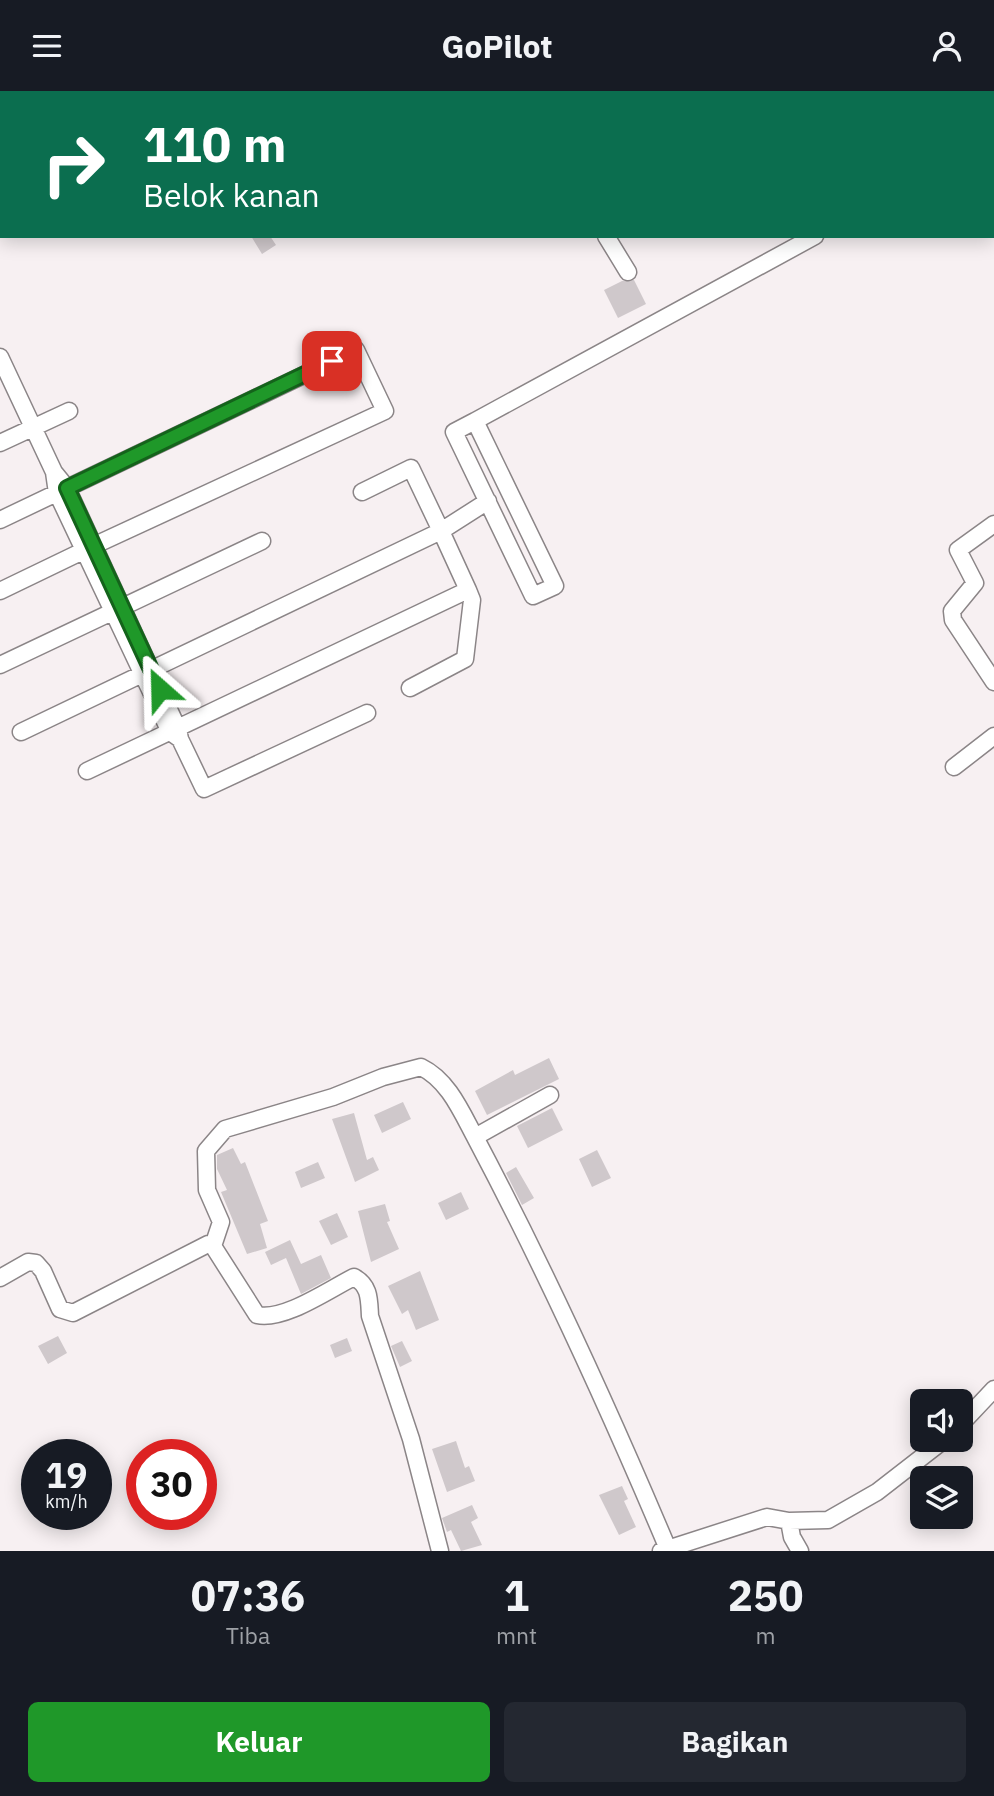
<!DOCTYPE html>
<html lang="id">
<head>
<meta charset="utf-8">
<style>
	body { margin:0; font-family:"IBM Plex Sans",sans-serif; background:#242831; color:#f1f3f6; height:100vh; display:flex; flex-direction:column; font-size:26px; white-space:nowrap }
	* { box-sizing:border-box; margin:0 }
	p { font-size:23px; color:#9ea1a6 }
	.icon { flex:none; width:38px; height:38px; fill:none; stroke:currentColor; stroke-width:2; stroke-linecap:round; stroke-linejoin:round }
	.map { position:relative; height:1460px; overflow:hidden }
	.sheet { display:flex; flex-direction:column; background:#171b24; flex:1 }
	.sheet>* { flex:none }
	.banner { position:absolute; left:0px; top:0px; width:994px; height:147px; box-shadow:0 4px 18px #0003; background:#0b6e4f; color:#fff; overflow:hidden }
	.controls { position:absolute; left:910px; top:1298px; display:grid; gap:14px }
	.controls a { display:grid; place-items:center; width:63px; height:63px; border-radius:10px; background:#171b24; box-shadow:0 4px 18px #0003; font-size:35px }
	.speed { position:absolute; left:21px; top:1348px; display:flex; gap:14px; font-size:35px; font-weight:700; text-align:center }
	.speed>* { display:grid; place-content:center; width:91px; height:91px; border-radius:50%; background:#171b24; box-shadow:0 4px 18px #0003; line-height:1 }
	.speed small { font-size:18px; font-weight:400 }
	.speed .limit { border:10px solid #d22; background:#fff; color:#111 }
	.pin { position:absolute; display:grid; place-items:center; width:60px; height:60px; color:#fff; margin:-30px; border-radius:14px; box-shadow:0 4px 10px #0006 }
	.me { position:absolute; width:77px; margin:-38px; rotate:335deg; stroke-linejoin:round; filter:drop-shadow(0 0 5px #0008) }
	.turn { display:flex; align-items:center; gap:24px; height:147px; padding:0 28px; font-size:32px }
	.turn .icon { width:91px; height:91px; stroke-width:2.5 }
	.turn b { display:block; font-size:49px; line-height:60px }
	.eta { display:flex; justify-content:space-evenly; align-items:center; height:119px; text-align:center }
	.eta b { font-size:42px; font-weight:700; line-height:49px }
	.action { display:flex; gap:14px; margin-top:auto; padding:14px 28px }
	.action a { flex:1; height:80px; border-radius:10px; background:#1f9829; color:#fff; font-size:28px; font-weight:700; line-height:80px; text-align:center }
	.action a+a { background:#242831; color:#f1f3f6 }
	header { display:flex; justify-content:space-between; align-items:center; height:91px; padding:0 28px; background:#171b24; font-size:32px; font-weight:700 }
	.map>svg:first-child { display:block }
</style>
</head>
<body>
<header><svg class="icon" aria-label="menu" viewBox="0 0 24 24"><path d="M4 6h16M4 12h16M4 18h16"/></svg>GoPilot<svg class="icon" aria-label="person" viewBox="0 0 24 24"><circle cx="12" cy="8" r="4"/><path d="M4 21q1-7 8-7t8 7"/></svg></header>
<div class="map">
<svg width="994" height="1460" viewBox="0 0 994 1460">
	<rect width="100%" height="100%" fill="#f7f0f2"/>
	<path fill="#cfc8cb" d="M251 145H270L276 154 262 163Z
		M634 189 646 213 618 227 604 199 622 190Z
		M549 967 559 988 487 1024 475 1000 513 979 515 984Z
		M403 1011 411 1028 382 1042 374 1024Z
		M552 1017 563 1039 528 1057 517 1035Z
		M354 1022 367 1069 373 1066 379 1079 355 1091 332 1028Z
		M233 1057 241 1073 245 1071 268 1130 260 1133 267 1157 247 1163 221 1101 227 1099 217 1078V1064Z
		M597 1059 611 1087 592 1096 579 1068Z
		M318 1071 325 1087 301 1097 295 1081Z
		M516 1076 534 1107 522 1114 506 1082Z
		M461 1101 469 1118 446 1129 438 1112Z
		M385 1113 390 1130 387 1131 399 1158 371 1171 358 1120Z
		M337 1122 348 1146 331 1154 319 1130Z
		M290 1149 301 1173 321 1164 331 1187 301 1203 286 1167 271 1174 265 1161Z
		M420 1180 439 1229 416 1239 408 1219 402 1223 388 1195Z
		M58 1245 67 1262 48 1273 38 1255Z
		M347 1247 352 1260 335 1267 330 1254Z
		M402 1250 412 1270 400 1276 391 1255Z
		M456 1350 465 1377 469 1375 475 1390 447 1401 432 1358Z
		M622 1395 628 1408 624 1410 636 1436 619 1444 599 1404Z
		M472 1414 478 1427 471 1431 482 1454 461 1460 451 1439 447 1441 442 1427Z"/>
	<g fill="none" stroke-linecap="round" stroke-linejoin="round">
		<defs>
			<path id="minor" d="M86 0 87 2
				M511 0 512 2
				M735 0V2
				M860 0 864 2
				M253 2 256 0
				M497 2 500 0
				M992 86 994 88
				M606 145 628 181
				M0 266 54 381 67 397 178 638 180 648 170 641 57 402 54 381
				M475 330 555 495 533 505 454 341Z
				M475 330 815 145
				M0 352 69 320
				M0 429 356 259 385 320 93 455
				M994 433 958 459 975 492 952 520 953 529 994 591
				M0 500 85 459
				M0 574 262 450
				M410 597 465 568 472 509 468 499
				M21 641 441 440 411 377 362 401
				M180 648 204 698 367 622
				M954 676 994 645
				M87 680 468 499 441 440 488 410
				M550 1004 475 1046C546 1180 609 1318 668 1458
				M213 1155 221 1131 207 1099 206 1060 225 1038 333 1006 383 986 421 976C448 989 461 1020 475 1046
				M0 1187 28 1171 36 1172 43 1180 60 1218 73 1222 208 1153 213 1155 257 1224C284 1230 328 1199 354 1186 370 1195 369 1208 370 1225L411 1348 440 1460
				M961 1333 994 1298
				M789 1430 792 1446 800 1460
				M661 1460 767 1426 789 1430 828 1429 877 1401 944 1349"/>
		</defs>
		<use href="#minor" stroke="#8b8587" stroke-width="19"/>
		<use href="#minor" stroke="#fff" stroke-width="16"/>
	</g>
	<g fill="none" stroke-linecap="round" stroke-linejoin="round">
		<defs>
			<path id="route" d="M160 598 67 397 332 270"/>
		</defs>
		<use href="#route" stroke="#14631b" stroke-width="18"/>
		<use href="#route" stroke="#1f9829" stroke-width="12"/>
	</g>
</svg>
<div class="controls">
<a><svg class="icon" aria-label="sound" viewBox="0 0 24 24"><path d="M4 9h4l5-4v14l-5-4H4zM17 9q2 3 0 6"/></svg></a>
<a><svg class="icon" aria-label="layers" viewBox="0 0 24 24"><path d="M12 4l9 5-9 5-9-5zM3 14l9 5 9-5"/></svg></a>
</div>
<div class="speed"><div>19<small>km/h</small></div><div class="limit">30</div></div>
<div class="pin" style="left:332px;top:270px;background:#d93025"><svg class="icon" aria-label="arrive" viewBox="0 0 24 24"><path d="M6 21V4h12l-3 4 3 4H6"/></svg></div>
<svg class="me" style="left:160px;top:598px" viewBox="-20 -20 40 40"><path d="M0-17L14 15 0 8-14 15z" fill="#1f9829" stroke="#fff" stroke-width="4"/></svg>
<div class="banner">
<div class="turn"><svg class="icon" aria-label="right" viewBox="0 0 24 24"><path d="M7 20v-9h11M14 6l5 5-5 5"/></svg><div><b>110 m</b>Belok kanan</div></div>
</div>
</div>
<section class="sheet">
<div class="eta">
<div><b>07:36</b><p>Tiba</p></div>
<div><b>1</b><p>mnt</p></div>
<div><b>250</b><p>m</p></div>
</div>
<div class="action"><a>Keluar</a><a>Bagikan</a></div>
</section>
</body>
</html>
